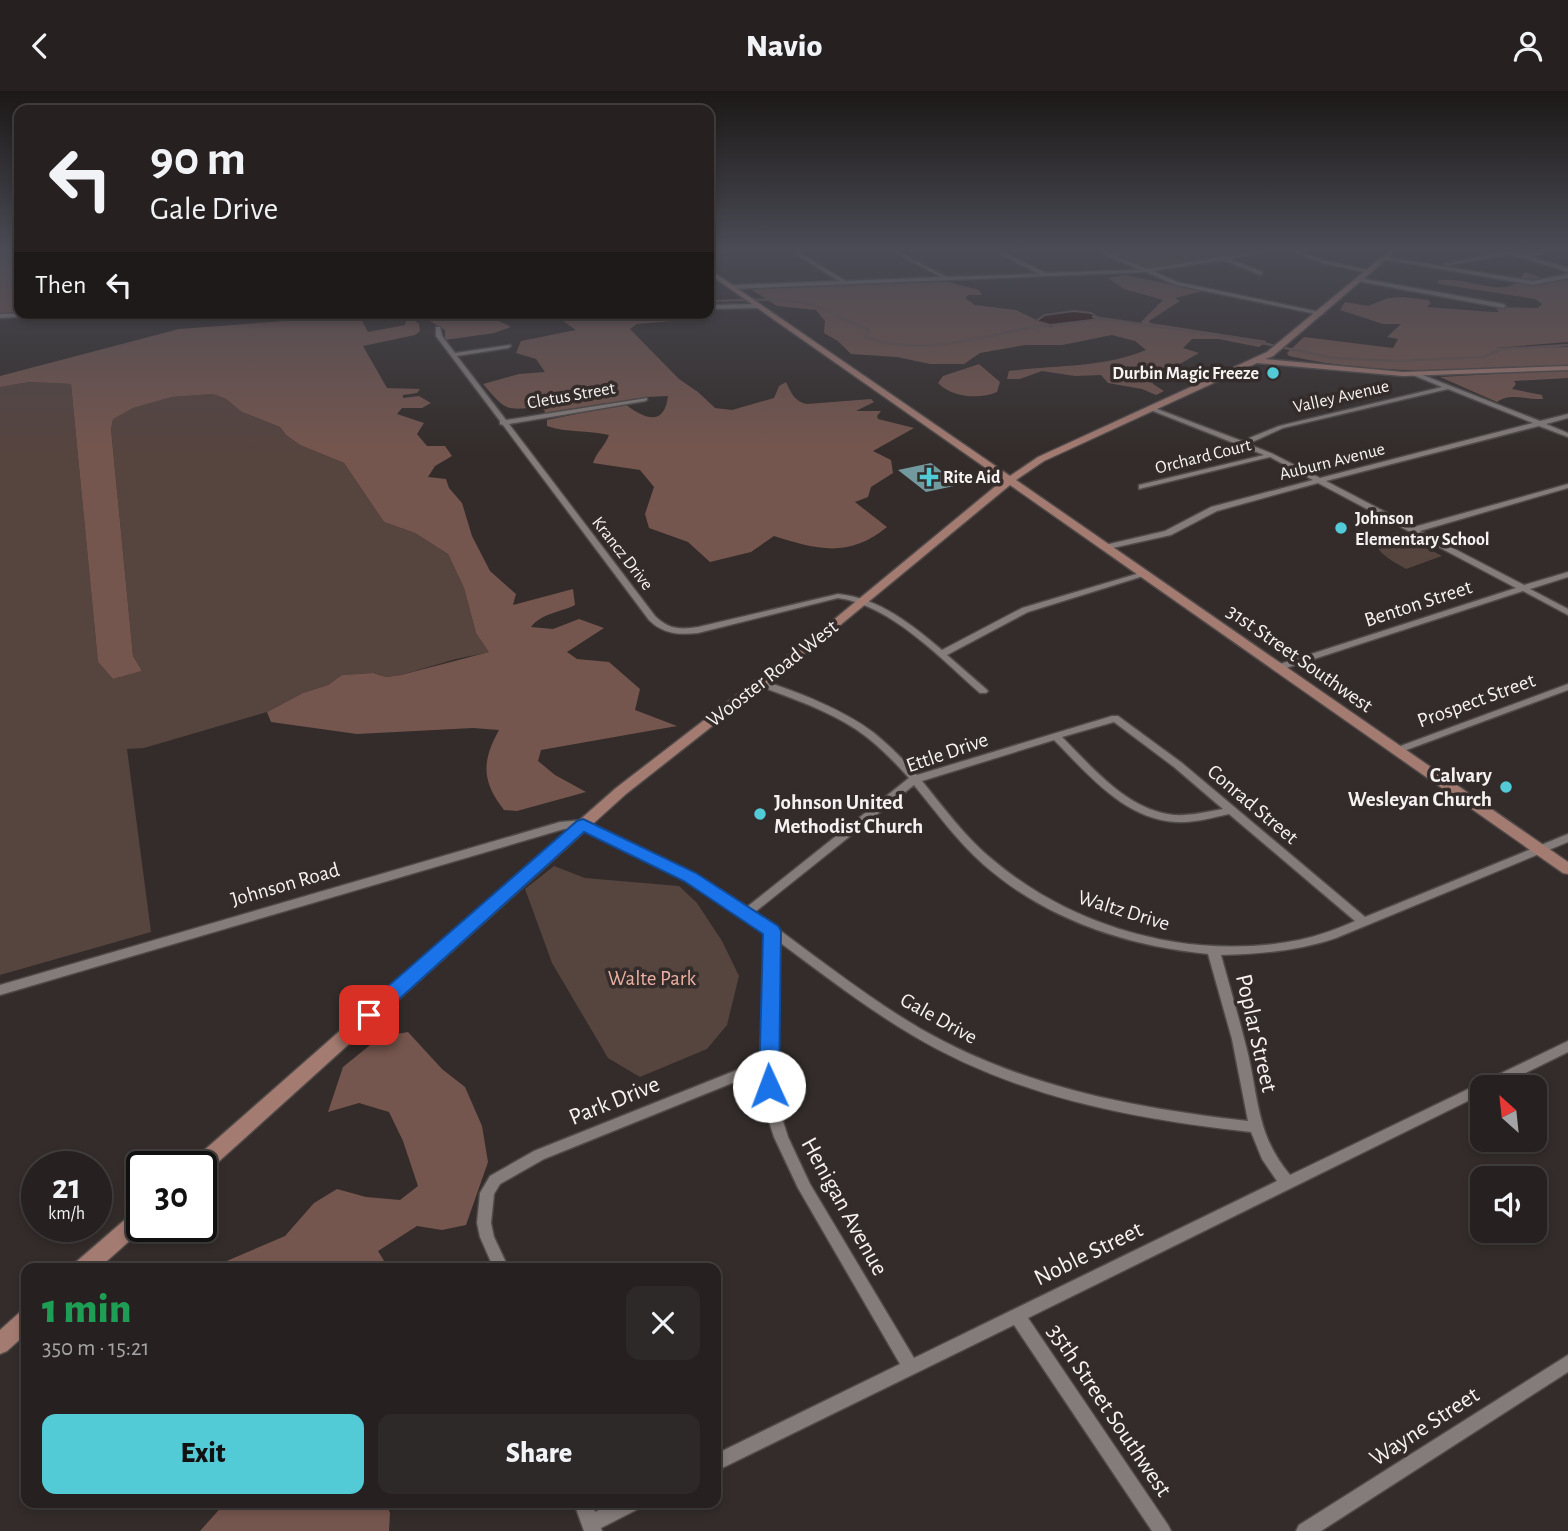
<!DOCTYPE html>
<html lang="en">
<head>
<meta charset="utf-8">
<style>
	body { margin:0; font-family:"Alegreya Sans",sans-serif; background:#2e2929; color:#f1f3f6; height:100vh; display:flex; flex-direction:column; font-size:26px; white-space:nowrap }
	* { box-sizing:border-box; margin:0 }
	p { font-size:23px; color:#a4a3a5 }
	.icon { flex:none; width:38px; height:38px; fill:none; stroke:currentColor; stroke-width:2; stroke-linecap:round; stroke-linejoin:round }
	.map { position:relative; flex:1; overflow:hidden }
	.side { position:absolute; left:21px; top:1172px; width:700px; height:245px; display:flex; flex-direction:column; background:#262120; border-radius:14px; box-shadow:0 4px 10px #0003,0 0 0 2px #423e3e }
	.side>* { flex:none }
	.top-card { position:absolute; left:14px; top:14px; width:700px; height:214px; border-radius:14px; box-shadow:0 4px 10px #0003,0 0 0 2px #423e3e; background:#262120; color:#f1f3f6; overflow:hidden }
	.needle { width:46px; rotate:333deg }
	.controls { position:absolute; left:1470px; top:984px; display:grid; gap:14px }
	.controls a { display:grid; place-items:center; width:77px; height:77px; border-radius:14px; background:#262120; box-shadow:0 4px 10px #0003,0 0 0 2px #423e3e; font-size:35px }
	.speed { position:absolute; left:21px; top:1060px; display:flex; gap:14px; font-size:35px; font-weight:700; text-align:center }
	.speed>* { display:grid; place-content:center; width:91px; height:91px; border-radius:50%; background:#262120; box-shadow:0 4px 10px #0003,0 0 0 2px #423e3e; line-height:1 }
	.speed small { font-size:18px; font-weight:400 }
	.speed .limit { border:4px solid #111; border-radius:10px; background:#fff; color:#111 }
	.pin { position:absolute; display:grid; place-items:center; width:60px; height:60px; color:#fff; margin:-30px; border-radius:14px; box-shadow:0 4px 10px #0006 }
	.me { position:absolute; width:77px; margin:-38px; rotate:358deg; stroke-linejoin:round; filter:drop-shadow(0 0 5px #0008) }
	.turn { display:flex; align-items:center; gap:24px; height:147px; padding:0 21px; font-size:32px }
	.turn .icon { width:91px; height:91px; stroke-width:2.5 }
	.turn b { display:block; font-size:49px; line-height:60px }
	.then { display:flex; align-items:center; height:66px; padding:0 21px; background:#0003; gap:14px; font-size:26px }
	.round { display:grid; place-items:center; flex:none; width:74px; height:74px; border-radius:14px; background:#2e2929 }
	.summary { display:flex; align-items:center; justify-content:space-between; height:119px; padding:0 21px }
	h1 { font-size:42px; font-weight:800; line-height:52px; color:#1e9e55 }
	.button { display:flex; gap:14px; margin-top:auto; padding:14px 21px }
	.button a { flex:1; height:80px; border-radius:14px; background:#52cbd7; color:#111; font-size:28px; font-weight:800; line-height:80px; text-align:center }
	.button a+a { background:#2e2929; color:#f1f3f6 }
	header { display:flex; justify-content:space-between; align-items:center; height:91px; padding:0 21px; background:#262120; font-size:32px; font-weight:800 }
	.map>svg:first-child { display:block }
</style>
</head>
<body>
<header><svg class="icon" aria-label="back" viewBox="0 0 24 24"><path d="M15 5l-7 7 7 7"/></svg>Navio<svg class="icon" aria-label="person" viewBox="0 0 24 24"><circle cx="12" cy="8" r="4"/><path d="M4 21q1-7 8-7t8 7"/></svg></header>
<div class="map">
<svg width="1568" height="1440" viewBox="0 0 1568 1440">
	<rect width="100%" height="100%" fill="#332c2a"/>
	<path fill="#56443f" d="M1103 160H1249L1251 161 1147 178Z
		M29 291 71 293 98 571 113 588 142 580 133 565 111 338 113 327 133 317 172 306 213 303 226 308 242 321 280 336 286 344 300 354 344 372 384 431 415 442 448 463 464 497 476 542 490 561 456 568 401 584 386 586 373 582 342 584 328 594 303 602 267 621 144 657 127 658 151 841 0 884V296Z
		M1397 441 1442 465 1406 478C1393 470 1380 465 1375 451L1383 445Z
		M554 775 585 787 679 795 697 812 722 850 739 885 727 934 707 958 640 986 608 967 552 872 525 798Z"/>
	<path fill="#75564e" d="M0 160H19V222H25L0 223Z
		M1525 181 1552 190 1568 186V251L1495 257 1568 256V275C1474 279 1381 286 1289 265L1287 262 1304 246 1393 257 1398 248 1387 246 1401 233H1383L1340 219 1345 211 1368 215 1388 207 1403 206 1428 209 1431 212 1427 216 1492 221H1499L1495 216 1538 217 1542 213 1535 208 1439 193 1437 190C1462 184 1494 204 1515 193 1520 191 1521 185 1525 181Z
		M1125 184 1203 200 1175 207 1180 210 1149 230 1150 232 1267 250 1259 256 1219 248H1192L1183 257 1199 262 1152 289 1153 293 1164 300 1156 304 1142 298 1108 292 1101 284 1075 285 1042 280 1020 288H1007L1009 280C1054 274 1103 277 1146 259L1135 250 1112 244 1062 254H1025L980 262 964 273H930L897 266 851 263 838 250 824 242 825 230 816 219 777 215 749 197 948 191 979 199 982 204H969L965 207 975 214 1016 219 1051 236 1055 233 1094 226 1144 234 1141 231 1163 209 1124 198 1108 187Z
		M344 222 384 223 362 230 368 241 405 234 406 230 414 229 419 233 420 240 415 244 363 255 387 297 420 298 417 302 403 304V307L419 305 431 312 422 317H402L397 323 424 332 417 343 427 355H445L452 365 435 375 428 386 446 388 449 397 462 412 472 445 490 480 516 503 513 514 573 498 575 514C559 522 542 522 531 536L553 538 579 528 604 537 567 561 577 568 609 571 640 598 635 619 677 635 541 659 538 670 555 684 586 701 517 720 504 719C481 690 482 670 499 639L473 637 357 643 271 631 267 621 303 602 328 594 342 584 373 582 386 586 401 584 489 561 476 542 464 497 448 463 415 442 384 431 344 372 300 354 286 344 280 336 242 321 226 308 213 303 172 306 133 317 113 328 111 338 133 565 142 580 113 588 98 571 71 293 29 291 0 296V285L179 238 312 228Z
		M416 222H483L511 236 494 242 445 249V239Z
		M564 222H670L684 229 637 233 630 238 679 288 698 301 715 317 732 319 774 307 779 295 786 291C791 302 795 311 807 313L871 308 874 311 856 320H881L877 325 878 328 914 337 873 360 891 369 893 382 871 396 868 406 855 411 887 436C848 468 816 458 774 445L751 461 710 471 688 451 649 437 645 423 654 396 640 379 593 372C597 360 605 355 609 344 588 339 567 342 547 335V329L625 313C642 326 664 338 668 305L646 306 543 325 545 320 542 316C505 319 507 321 483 293L519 283 545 281 536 268 516 262 521 250 576 239 563 230Z
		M979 273 1000 291 997 301C979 309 951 306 938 292L943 285Z
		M1568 279V287L1514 290 1516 293 1512 298 1542 304 1543 308C1527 309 1510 301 1497 311L1440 286Z
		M408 941 442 978 465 996 482 1035 488 1071 466 1134 442 1139 417 1135 378 1160 389 1178H208L285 1145 314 1112 337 1098 366 1106 400 1109 418 1095 403 1050 389 1021 359 1012 328 1021 343 976 380 946Z
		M225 1412H386L390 1422 389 1440H200Z"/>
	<path fill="#280f0a" stroke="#66534f" stroke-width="2" d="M1074 220 1091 222 1100 228 1050 234 1036 230 1045 224Z"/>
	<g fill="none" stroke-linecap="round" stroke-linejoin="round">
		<path stroke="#66534f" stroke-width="2.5" d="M709 210C751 210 792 203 831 221
			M834 224 869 239 865 246C926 268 985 243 1046 234
			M1093 226 1243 248 1333 267 1398 270 1483 266 1502 258 1568 254"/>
	</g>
	<path fill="#72999d" d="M931 372 959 394 926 401 898 379Z"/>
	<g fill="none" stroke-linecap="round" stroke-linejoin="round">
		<defs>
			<path id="minor" d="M791 160H796L846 190 941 186 892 160H897L946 186 1039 183 995 160H1000L1046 182 1140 179 1097 160H1103L1147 178 1259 160H1269L1229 168 1263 181 1261 184 1223 169 1153 180 1177 191 1324 222 1321 224 1176 194 1146 181 732 198 729 196 732 194 839 190Z
				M1290 160H1296L1329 171 1373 180 1370 182 1326 173Z
				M1505 160H1512L1525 164 1552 160 1530 166 1568 177V181L1510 163 1445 175 1443 174Z
				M1384 166 1533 190 1568 183V187L1533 194 1382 168Z
				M1359 187 1503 213 1506 215 1503 217 1357 190Z
				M709 214 757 213 760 215 757 217 709 218Z
				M30 222H84L0 227V223Z
				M436 236H440L442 245 455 262 510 254 511 255 508 257 457 265 506 329 647 307V309L645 310 509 333 655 525C668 538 680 539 698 536L838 503C879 507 911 533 942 559L1022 517 1143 481H1149L1150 483 1028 521 947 564 986 598 988 600 986 602H980C941 568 891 514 838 507L698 542C679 544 663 543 649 529L503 334 500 333V330L436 245Z
				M1415 281 1540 330 1568 323V327L1546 333 1568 342V346L1539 335 1326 390 1414 436 1568 393V397L1420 440 1524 494 1568 481V486L1530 498 1568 518V524L1523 500 1280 579 1277 578 1275 576 1277 574 1516 497 1318 392 1217 420 1171 444 1108 458 1104 456 1105 454 1165 440 1211 416 1313 389 1270 366 1139 398V394L1264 364 1148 318V316H1152L1242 350 1279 335 1442 296 1413 284 1412 283ZM1448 298 1533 332 1320 387 1273 363 1248 353 1283 337Z
				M760 589C796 600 844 619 874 642 890 655 904 669 917 684L1112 625H1118L1182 672 1365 826 1568 743V751L1336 847C1298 860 1260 863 1221 864 1230 897 1240 930 1248 963 1259 1011 1257 1044 1290 1084L1568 950V961L1497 996H1482V1003L1028 1227 1168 1434 1171 1440H1152L1014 1234 716 1380V1363L900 1273 798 1097 774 1046 766 1021 762 980 544 1068 500 1093 494 1103 491 1132 494 1146 509 1178H494L480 1146 477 1132 480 1102 490 1085 534 1060 762 969 766 841 700 796 649 769 579 735 578 733 579 731H587C642 757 696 782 747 816L909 687C893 669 876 652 857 639 826 618 790 607 757 594L755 592 757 590ZM1114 631 1174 676 1223 718C1207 721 1190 725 1174 724 1127 719 1093 677 1062 646ZM1054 649C1088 683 1124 728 1176 731 1194 732 1211 727 1229 723L1355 830C1337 838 1318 845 1299 849 1193 870 1076 839 993 769 966 747 944 717 922 690ZM914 694C936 721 957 750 984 774 1047 829 1127 855 1208 863L1232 948 1248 1030C1134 1017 1022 996 921 938 863 904 810 861 755 821ZM778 850C821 882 865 916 912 944 1016 1006 1133 1028 1251 1041L1262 1068 1277 1090 914 1267 810 1093 788 1046 780 1021 775 972Z
				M1568 593V599L1401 661H1395L1393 659 1395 657Z
				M1568 1264V1281L1321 1440H1296L1299 1434Z
				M574 1412H592L595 1421 613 1412H641L638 1418 601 1437 602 1440H584Z"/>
			<path id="tertiary" d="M583 729 589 733 587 736 564 738 0 904V894L560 731Z"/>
			<path id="secondary" d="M1389 160H1396L1273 265 1265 268 1403 281 1568 275V279L1403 285 1257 272 1044 370 1016 389 1568 771V783L1563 782 1010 394 833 540 626 703 206 1082 201 1083V1076H190L192 1070 616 697 825 536 1003 389 709 183V178L1010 385 1038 366 1267 261Z
				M142 1117V1136H145L98 1178H73L76 1171 135 1120Z
				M26 1219V1243L7 1260 0 1263V1239L19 1222Z"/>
		</defs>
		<use href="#minor" stroke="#4f4948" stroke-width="3"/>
		<use href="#tertiary" stroke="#4f4948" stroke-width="3"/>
		<use href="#secondary" stroke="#4f4948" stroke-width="3"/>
		<use href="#minor" fill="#847c7a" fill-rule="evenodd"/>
		<use href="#tertiary" fill="#847c7a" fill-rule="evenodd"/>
		<use href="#secondary" fill="#a47b71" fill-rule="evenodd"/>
	</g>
	<linearGradient id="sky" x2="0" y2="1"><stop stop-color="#1c1817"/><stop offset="0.44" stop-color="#4a4b55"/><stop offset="1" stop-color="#4a4b55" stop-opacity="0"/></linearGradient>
	<rect width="1568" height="361" fill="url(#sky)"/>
	<path fill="#1a73e8" stroke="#114b97" stroke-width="2" d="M583 728 696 782 778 835 781 840 779 995 776 1001 769 1004 762 1001 759 995 763 843 684 790 584 741 376 929 369 931 362 929 359 924 362 918 577 730Z"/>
	<g fill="#52cbd7" stroke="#332c2a" stroke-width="2.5">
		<circle cx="1273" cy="282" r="7"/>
		<path d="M925.5 375.5h7v7h7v7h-7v7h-7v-7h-7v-7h7z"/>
		<circle cx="1341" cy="437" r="7"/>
		<circle cx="1506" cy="696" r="7"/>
		<circle cx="760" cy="723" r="7"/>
	</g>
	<g text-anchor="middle" stroke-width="7" stroke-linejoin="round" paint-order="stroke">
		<g font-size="18" font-weight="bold" fill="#f6f2f1" stroke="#332c2a" text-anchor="start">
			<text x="1259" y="288" text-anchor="end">Durbin Magic Freeze</text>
			<text x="943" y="392">Rite Aid</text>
			<text x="1355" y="433">Johnson<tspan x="1355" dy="21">Elementary School</tspan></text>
		</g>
		<g font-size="18" fill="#f6f2f1" stroke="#332c2a">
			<text transform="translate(571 304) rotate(-10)" y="6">Cletus Street</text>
			<text transform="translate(1341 305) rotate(-13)" y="6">Valley Avenue</text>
			<text transform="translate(1203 365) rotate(-14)" y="6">Orchard Court</text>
			<text transform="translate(1332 370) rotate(-14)" y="6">Auburn Avenue</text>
			<text transform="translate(623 462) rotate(52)" y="6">Krancz Drive</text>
		</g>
		<g font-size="21" fill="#f6f2f1" stroke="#332c2a">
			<text transform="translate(1418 512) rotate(-18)" y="7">Benton Street</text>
			<text transform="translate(1300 567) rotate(35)" y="7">31st Street Southwest</text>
			<text transform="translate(772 582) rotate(-38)" y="7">Wooster Road West</text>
			<text transform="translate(1476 609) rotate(-20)" y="7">Prospect Street</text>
			<text transform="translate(947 661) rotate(-19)" y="7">Ettle Drive</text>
			<text transform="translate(1253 713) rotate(40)" y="7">Conrad Street</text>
			<text transform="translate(285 793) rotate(-16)" y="7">Johnson Road</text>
			<text transform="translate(1124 819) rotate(17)" y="7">Waltz Drive</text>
			<text transform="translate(939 927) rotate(29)" y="7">Gale Drive</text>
		</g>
		<g font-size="21" font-weight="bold" fill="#f6f2f1" stroke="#332c2a" text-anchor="end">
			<text x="1492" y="691">Calvary<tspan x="1492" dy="24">Wesleyan Church</tspan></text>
			<text x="774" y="718" text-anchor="start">Johnson United<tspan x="774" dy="24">Methodist Church</tspan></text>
		</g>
		<g font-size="21" fill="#ebb0a1" stroke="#332c2a">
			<text x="652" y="894">Walte Park</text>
		</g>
		<g font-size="24" fill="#f6f2f1" stroke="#332c2a">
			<text transform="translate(1257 942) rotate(77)" y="8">Poplar Street</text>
			<text transform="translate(614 1009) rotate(-22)" y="8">Park Drive</text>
			<text transform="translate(845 1115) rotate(61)" y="8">Henigan Avenue</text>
			<text transform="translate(1088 1162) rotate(-26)" y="8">Noble Street</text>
			<text transform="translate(1110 1319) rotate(56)" y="8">35th Street Southwest</text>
			<text transform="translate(1424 1335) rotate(-33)" y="8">Wayne Street</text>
		</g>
	</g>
</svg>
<div class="controls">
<a><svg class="needle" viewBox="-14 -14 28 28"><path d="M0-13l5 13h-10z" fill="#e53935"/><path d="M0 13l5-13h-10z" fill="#a4a3a5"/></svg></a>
<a><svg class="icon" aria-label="sound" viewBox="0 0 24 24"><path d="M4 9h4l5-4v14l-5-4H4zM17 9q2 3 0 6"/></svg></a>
</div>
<div class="speed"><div>21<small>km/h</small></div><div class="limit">30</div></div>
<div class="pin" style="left:369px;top:924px;background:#d93025"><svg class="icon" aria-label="arrive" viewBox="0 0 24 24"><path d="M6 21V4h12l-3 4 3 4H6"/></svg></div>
<svg class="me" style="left:769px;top:995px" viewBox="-20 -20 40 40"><circle r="19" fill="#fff"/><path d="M0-13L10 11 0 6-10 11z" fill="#1a73e8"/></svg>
<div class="top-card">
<div class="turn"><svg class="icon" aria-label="left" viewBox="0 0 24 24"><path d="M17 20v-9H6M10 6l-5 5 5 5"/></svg><div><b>90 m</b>Gale Drive</div></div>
<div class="then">Then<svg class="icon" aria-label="left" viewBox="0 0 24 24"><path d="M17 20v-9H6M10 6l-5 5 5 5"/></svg></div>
</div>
<section class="side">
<div class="summary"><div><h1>1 min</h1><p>350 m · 15:21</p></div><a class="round"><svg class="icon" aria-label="close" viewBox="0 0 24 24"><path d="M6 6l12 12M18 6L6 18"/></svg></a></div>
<div class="button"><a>Exit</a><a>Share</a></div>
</section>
</div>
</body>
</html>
